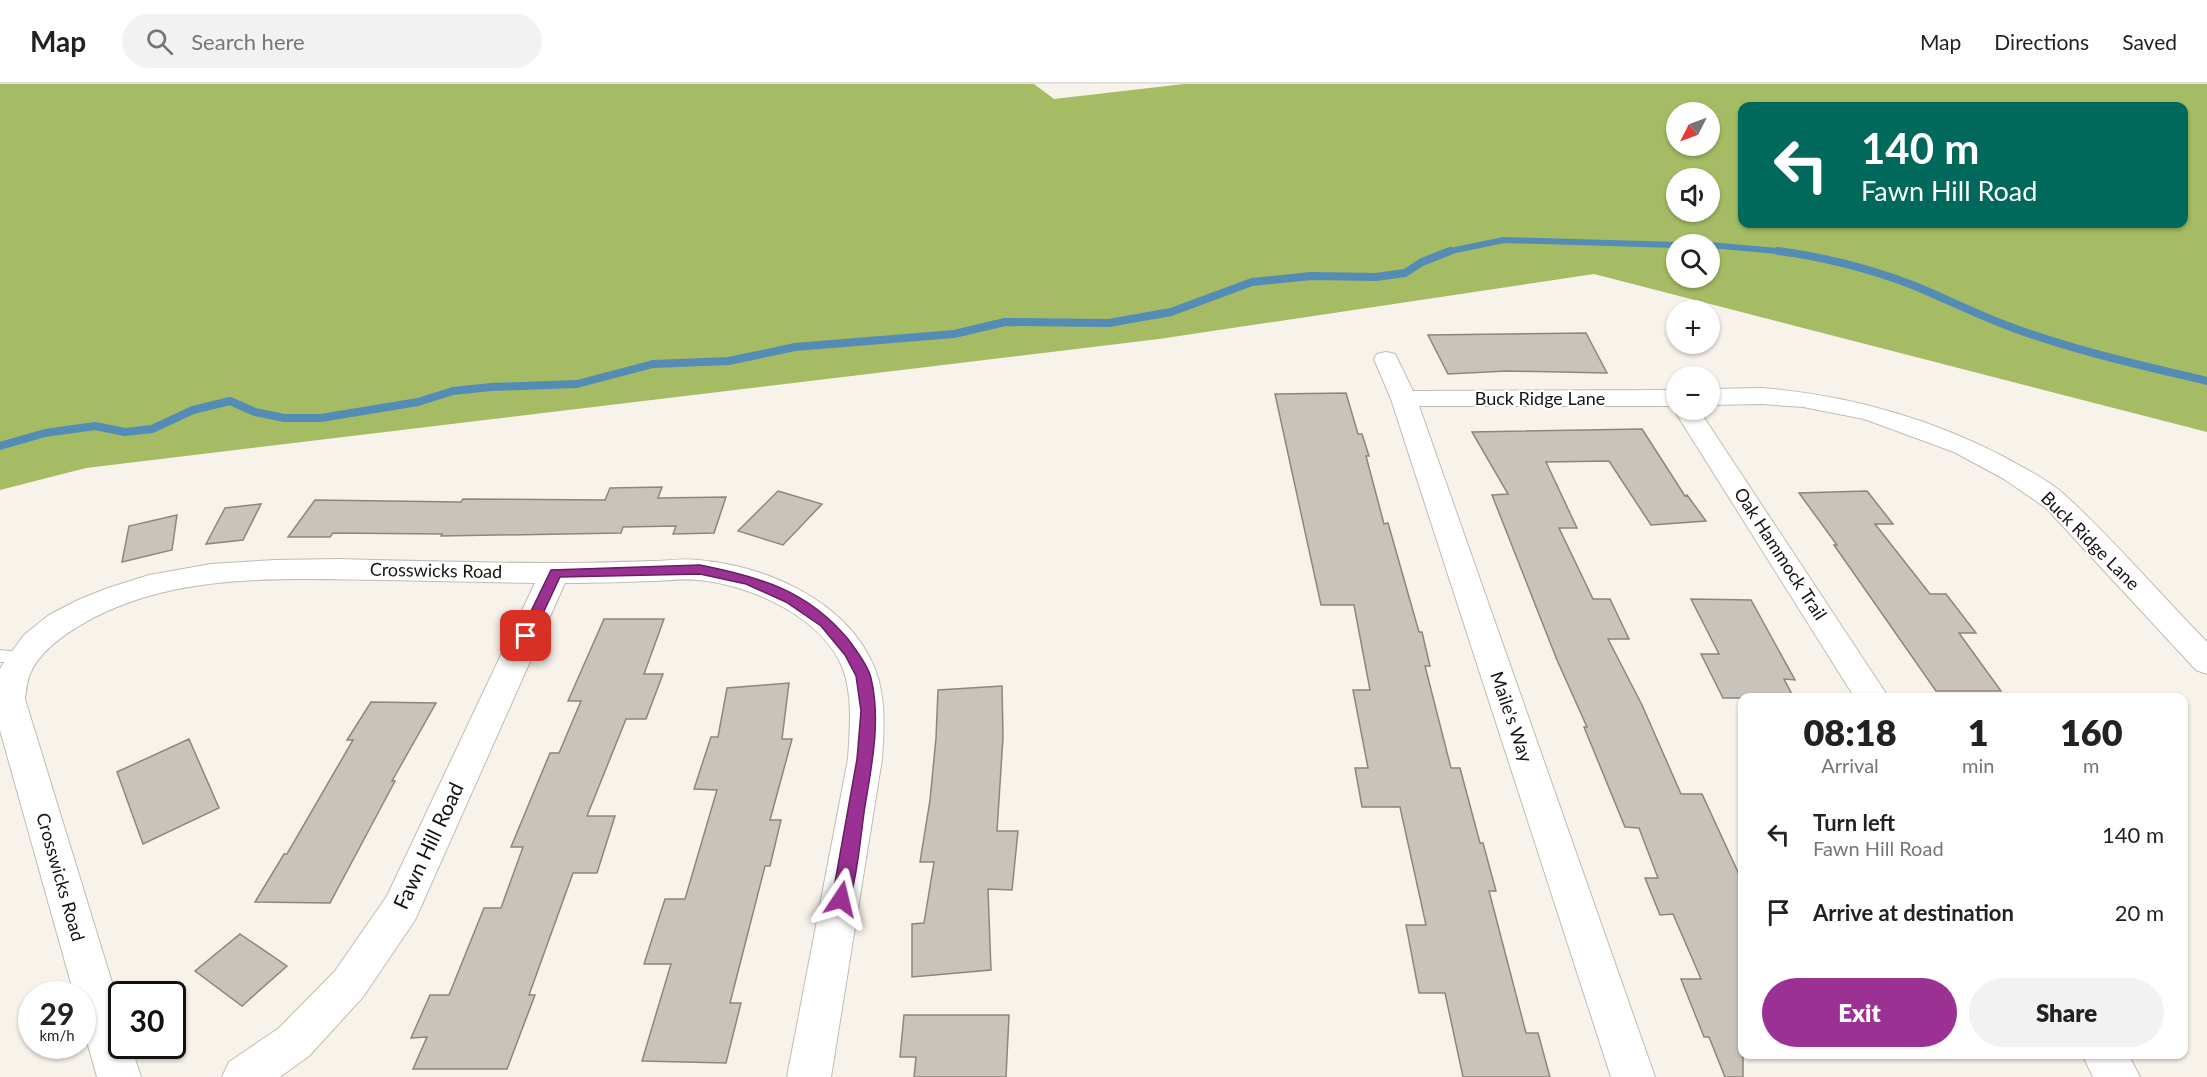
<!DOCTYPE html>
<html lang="en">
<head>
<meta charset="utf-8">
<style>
	body { margin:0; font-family:Lato,sans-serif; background:#f2f2f2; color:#222; height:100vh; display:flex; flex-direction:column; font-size:22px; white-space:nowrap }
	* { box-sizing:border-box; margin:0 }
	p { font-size:20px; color:#767676 }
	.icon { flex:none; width:33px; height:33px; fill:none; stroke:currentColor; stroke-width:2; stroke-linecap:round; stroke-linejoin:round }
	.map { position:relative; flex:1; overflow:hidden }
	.details { position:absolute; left:1738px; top:609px; width:450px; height:366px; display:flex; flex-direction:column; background:#fff; border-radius:12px; box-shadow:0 2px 4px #0004 }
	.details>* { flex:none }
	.hud { position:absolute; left:1738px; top:18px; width:450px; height:126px; border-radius:12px; box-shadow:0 2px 4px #0004; background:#00695c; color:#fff; overflow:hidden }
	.needle { width:39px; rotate:228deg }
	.buttons { position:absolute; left:1666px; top:18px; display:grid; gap:12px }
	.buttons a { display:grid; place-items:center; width:54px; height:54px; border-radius:50%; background:#fff; box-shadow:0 2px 4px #0004; font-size:30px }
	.speed { position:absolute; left:18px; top:897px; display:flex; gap:12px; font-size:30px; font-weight:700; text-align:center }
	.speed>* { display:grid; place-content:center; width:78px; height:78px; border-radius:50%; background:#fff; box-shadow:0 2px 4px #0004; line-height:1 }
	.speed small { font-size:15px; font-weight:400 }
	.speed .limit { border:3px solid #111; border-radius:9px; background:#fff; color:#111 }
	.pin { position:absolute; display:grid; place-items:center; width:51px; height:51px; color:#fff; margin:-26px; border-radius:12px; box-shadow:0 3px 9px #0006 }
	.me { position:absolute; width:66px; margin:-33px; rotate:10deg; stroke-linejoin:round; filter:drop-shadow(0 0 4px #0008) }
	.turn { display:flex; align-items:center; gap:21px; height:126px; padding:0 24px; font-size:27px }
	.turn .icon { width:78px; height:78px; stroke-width:2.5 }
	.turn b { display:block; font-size:42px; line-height:51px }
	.eta { display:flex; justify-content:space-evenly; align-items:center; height:102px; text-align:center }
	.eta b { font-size:36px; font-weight:800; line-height:42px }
	.primary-button { display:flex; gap:12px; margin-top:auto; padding:12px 24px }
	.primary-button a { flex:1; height:69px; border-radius:36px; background:#9a3193; color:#fff; font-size:24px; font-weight:800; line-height:69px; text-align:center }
	.primary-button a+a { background:#f2f2f2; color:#222 }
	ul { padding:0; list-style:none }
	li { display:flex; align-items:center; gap:18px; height:78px; padding:0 24px }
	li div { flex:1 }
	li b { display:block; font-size:22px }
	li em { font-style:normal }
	header { display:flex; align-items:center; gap:36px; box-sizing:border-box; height:84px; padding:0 30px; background:#fff; border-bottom:2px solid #e0e0e0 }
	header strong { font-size:28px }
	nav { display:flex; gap:33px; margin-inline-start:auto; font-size:21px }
	.search { width:420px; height:54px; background:#f2f2f2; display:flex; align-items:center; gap:15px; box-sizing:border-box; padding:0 21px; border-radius:33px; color:#767676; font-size:22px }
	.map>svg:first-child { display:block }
</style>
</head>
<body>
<header>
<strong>Map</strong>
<div class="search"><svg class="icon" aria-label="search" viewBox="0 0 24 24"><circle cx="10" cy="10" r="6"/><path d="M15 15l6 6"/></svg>Search here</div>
<nav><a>Map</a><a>Directions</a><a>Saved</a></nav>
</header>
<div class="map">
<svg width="2207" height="993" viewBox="0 0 2207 993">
	<rect width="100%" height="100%" fill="#f7f2ea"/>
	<path fill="#a5bc64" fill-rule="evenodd" d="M0 0H1034L1054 15 1184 0H2207V348L1594 190 1159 255 86 384 0 406ZM1743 22H2184V140H1743ZM1677 28H1710V62H1677ZM1710 94V128H1677V94ZM1710 160V194H1677V160Z"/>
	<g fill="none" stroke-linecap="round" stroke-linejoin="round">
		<path stroke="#548cb5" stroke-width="6" d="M1710 161 1789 168
			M1446 168 1504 156 1677 161"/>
		<path stroke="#548cb5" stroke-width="8" d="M1778 167C1824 173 1871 185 1915 202 1946 215 1976 230 2008 242 2072 266 2140 281 2207 297
			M0 362 45 349 95 342 125 348 152 345 193 326 230 317 255 328 284 334H321L418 318 453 307 491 303 577 300 653 280 729 277 795 263 954 250 1005 238 1109 239 1171 228 1252 198 1311 192 1376 193 1405 189 1422 178 1450 167"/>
	</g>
	<path fill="#c8c3bb" stroke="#8b877f" stroke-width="1.5" d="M1586 249 1607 289 1507 287 1448 290 1428 251Z
		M1346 309 1358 350H1362L1369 372H1366L1384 440 1388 439 1419 548H1422L1430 582H1425L1451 684H1460L1480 759H1483L1496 807H1489L1526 949H1538L1550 993H1463L1445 909H1419L1406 841H1426L1400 723H1362L1355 684H1368L1353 606H1370L1354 521H1321L1275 310Z
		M1642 345 1685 412 1687 411 1706 437 1651 441 1609 377 1546 378 1577 444H1559L1593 515H1610L1629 555H1608L1642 621 1681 710H1702L1743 799V993H1725L1709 953H1704L1681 895H1701L1673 830 1660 831 1645 794H1658L1639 744 1625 743 1584 643H1587L1557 576 1492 411 1508 410 1472 348Z
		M662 403 658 414 726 413 714 449 673 450 676 442 623 443 621 449 441 452 442 450 333 449 330 453H288L315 416 461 418 463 415 605 416 610 404Z
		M778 407 822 420 783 461 738 447Z
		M1867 407 1893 440H1875L1930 510H1946L1976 549H1959L2001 607H1936L1834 461H1837L1799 409Z
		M261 420 243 456 206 460 225 424Z
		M177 431 172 466 122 478 129 442Z
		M1691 515 1751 516 1795 596 1784 595 1794 614H1723L1701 570H1719Z
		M604 535H664L644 590H663L646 635H626L587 732H615L597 789H573L529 911H535L507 985H413L427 953 411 954 430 911H449L484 824H501L523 763H511L550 669H559L581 617H568Z
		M789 599 782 655H792L770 736H781L770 782H765L730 919H741L726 979 642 977 671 880H644L665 815H685L717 706 694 705 711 653H718L727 604Z
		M1002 602 1003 653 997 747H1018L1012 806 988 805 991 886 912 893V840L924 839 934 778H920L930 716 936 654 938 606Z
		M371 618 436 619 392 697H395L330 819 255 818 284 770H287L353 656H347Z
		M189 655 219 724 143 760 117 688Z
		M240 850 287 882 242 922 195 887Z
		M904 931H1009L1006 993H914L916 973H900Z"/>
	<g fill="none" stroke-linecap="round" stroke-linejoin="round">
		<defs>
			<path id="lane" d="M0 566 30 569 32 573 30 577 0 578Z"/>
			<path id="street" d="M1386 268 1395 270 1413 307 1677 306V322H1419L1655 993H1611L1391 315 1374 275 1377 270Z
				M1761 304C1846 311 1930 334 2006 374 2026 385 2050 397 2067 413 2115 457 2161 511 2207 558V590L2196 586 2046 424 2004 395 1954 368 1864 335 1803 323 1761 320 1710 321V305Z
				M1677 322V326H1699L1889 614H1855L1674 326Z
				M339 475C413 477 487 479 562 479 592 479 622 478 653 477 668 477 683 474 698 476 767 482 848 517 875 585 886 613 884 645 882 675L831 993H787L848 675C850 645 853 613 843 585 823 533 749 500 697 496 682 494 667 497 652 497 623 498 594 499 565 499L415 836 363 913 309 972 280 993H222L229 978 279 944 335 887 387 812 535 499C485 498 435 497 385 496 284 495 170 487 79 542 61 553 40 568 31 588 27 596 26 606 25 615L122 931V962H131L141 993H97L82 940V910H74L0 646V585L5 577 24 551 49 531 78 516 108 504 149 491 211 480 275 476Z
				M2082 970H2128L2140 993H2093Z"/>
		</defs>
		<use href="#lane" stroke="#c1bcb4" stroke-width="2"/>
		<use href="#street" stroke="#c1bcb4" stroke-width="2"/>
		<use href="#lane" fill="#fff" fill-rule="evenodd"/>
		<use href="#street" fill="#fff" fill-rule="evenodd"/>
	</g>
	<path fill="#9a3193" stroke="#642060" stroke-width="1.5" d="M700 481C760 493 807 506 848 555 856 566 868 581 871 594 881 636 872 680 865 722 861 747 857 800 847 821L841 823 834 821 832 815 857 675 861 627 856 592 845 571 821 542 786 518 746 500 700 490 560 493 531 555H521L519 552 551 486Z"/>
	<g text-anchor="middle" stroke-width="4.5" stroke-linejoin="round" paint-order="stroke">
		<g font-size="18" fill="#171513" stroke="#fff">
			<text x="1540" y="321">Buck Ridge Lane</text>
			<text transform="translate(2090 457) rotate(45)" y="6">Buck Ridge Lane</text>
			<text transform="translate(1780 470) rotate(57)" y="6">Oak Hammock Trail</text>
			<text transform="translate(436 487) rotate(1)" y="6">Crosswicks Road</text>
			<text transform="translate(1511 633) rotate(71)" y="6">Maile's Way</text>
			<text transform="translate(60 793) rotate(74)" y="6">Crosswicks Road</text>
		</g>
		<g font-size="21" fill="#171513" stroke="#fff">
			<text transform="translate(429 762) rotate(-65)" y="7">Fawn Hill Road</text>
		</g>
	</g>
</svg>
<div class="buttons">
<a><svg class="needle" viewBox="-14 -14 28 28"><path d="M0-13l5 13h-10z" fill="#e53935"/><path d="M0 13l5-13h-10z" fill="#767676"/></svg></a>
<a><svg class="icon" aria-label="sound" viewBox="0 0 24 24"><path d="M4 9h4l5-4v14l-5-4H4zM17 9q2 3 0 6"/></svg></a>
<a><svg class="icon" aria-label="search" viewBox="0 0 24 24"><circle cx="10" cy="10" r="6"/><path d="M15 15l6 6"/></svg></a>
<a>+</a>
<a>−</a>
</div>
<div class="speed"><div>29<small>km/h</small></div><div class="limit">30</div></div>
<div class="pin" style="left:526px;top:552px;background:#d93025"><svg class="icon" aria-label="arrive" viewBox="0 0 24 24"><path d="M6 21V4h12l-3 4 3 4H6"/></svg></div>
<svg class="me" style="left:841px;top:815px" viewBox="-20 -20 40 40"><path d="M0-17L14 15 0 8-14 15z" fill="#9a3193" stroke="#fff" stroke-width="4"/></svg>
<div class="hud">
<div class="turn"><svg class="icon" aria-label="left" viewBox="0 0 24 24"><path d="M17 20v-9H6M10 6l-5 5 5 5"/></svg><div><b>140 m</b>Fawn Hill Road</div></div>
</div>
<section class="details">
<div class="eta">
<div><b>08:18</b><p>Arrival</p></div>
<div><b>1</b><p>min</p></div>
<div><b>160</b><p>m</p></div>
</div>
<ul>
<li><svg class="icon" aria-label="left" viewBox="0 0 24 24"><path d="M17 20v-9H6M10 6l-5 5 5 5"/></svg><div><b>Turn left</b><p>Fawn Hill Road</p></div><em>140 m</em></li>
<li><svg class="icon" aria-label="arrive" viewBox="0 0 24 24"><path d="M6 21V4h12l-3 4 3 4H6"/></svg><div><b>Arrive at destination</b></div><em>20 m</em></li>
</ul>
<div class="primary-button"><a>Exit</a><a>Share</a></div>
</section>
</div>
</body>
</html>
